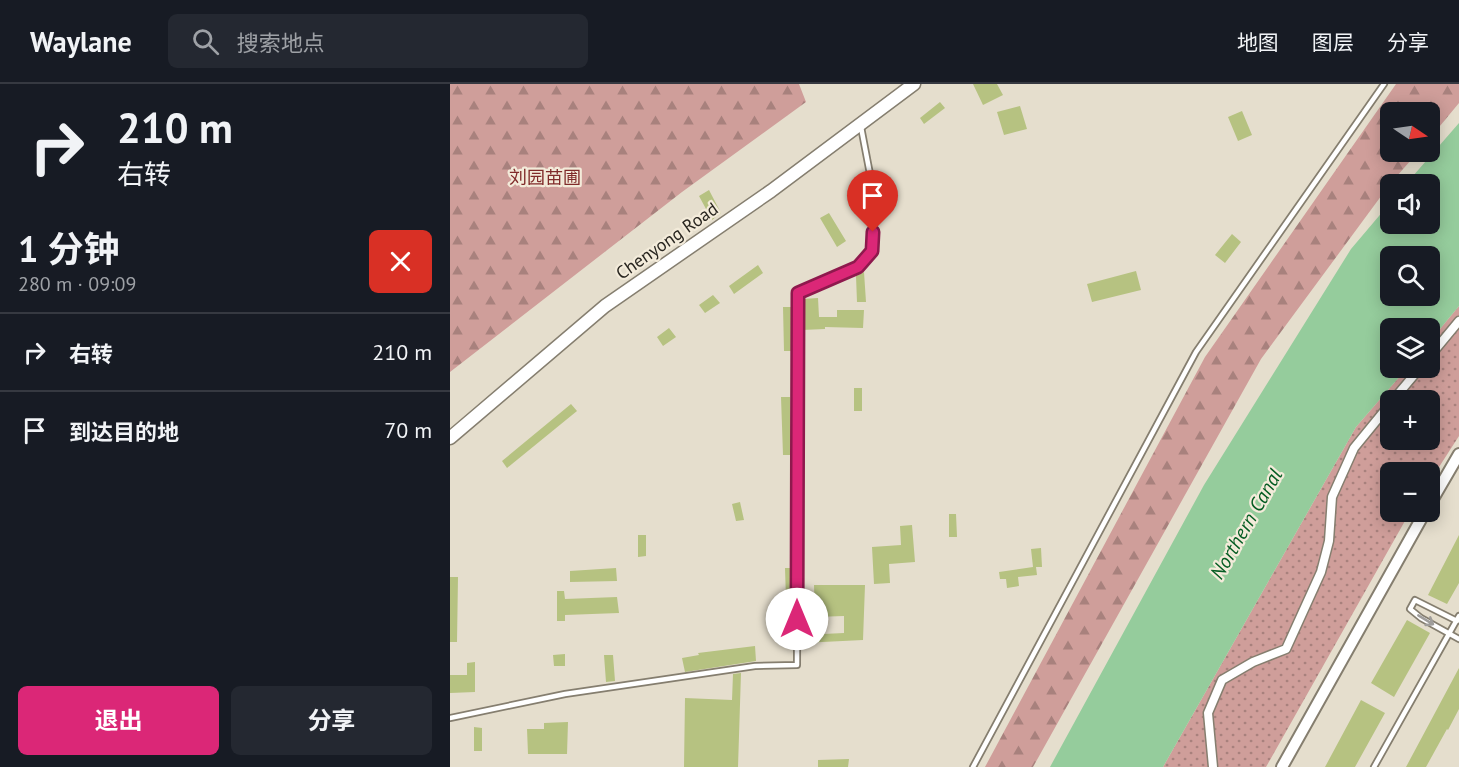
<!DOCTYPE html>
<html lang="zh">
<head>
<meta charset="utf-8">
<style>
	body { margin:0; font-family:"PT Sans","Noto Sans SC",sans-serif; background:#242831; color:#f1f3f6; height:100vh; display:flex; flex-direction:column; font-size:22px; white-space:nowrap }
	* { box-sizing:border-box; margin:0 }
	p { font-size:20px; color:#9ea1a6 }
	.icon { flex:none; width:33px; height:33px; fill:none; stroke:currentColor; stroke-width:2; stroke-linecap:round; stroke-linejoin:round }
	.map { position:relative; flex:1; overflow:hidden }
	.details { display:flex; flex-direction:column; background:#171b24; width:450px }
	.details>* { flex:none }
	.top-card { background:#171b24; color:#f1f3f6; overflow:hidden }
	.needle { width:39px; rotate:103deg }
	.fabs { position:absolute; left:930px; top:18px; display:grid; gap:12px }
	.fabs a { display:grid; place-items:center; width:60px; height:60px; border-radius:9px; background:#171b24; box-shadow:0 3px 15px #0003; font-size:30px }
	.pin { position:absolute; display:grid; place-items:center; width:51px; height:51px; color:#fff; margin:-62px -26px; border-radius:50% 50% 50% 0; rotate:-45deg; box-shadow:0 0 6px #0007 }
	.pin .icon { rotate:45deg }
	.me { position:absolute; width:66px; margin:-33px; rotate:0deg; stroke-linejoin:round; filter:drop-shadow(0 0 4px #0008) }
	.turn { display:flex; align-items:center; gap:21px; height:126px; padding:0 18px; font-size:27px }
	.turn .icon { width:78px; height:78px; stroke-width:2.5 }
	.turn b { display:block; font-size:42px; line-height:51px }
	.round { display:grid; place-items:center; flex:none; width:63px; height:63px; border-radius:9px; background:#242831 }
	.summary { display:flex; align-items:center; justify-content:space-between; height:102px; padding:0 18px }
	h1 { font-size:36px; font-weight:700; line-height:45px }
	.cta { display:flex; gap:12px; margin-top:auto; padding:12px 18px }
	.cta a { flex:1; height:69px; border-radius:9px; background:#db2777; color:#fff; font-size:24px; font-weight:700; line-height:69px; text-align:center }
	.cta a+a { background:#242831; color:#f1f3f6 }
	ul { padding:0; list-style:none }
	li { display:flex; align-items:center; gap:18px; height:78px; padding:0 18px; border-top:2px solid #363941 }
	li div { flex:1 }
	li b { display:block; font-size:22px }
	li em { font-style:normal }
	header { display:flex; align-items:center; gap:36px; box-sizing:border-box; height:84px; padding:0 30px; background:#171b24; border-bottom:2px solid #363941 }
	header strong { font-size:28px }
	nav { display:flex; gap:33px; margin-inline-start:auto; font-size:21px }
	.search { width:420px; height:54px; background:#242831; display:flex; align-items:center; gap:15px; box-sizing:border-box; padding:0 21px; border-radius:9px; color:#9ea1a6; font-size:22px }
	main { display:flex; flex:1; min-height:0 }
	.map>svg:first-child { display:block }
</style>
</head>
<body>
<header>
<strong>Waylane</strong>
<div class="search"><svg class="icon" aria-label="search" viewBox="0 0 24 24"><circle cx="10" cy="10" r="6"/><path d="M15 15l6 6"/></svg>搜索地点</div>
<nav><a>地图</a><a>图层</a><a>分享</a></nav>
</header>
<main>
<section class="details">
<div class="top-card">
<div class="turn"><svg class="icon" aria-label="right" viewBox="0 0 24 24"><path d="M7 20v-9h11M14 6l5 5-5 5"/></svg><div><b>210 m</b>右转</div></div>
</div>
<div class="summary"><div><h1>1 分钟</h1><p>280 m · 09:09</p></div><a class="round" style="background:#d93025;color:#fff"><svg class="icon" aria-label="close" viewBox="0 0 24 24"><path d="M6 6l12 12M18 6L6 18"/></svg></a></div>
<ul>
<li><svg class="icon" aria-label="right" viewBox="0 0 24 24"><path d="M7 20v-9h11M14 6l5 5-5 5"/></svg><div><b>右转</b></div><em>210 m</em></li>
<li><svg class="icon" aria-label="arrive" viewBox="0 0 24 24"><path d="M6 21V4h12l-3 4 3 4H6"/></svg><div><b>到达目的地</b></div><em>70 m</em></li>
</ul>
<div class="cta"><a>退出</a><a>分享</a></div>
</section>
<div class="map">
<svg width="1009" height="683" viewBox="0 0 1009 683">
	<defs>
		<pattern id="forest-firs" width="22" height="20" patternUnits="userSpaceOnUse" patternTransform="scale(1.5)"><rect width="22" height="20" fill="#cf9e9a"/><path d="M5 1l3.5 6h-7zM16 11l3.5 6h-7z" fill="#a8817d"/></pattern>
		<pattern id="park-dots" width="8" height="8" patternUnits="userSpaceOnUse" patternTransform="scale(1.5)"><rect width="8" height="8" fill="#cf9e9a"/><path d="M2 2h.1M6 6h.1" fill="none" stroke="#a8817d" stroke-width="1.8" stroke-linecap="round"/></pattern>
	</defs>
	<rect width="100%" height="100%" fill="#e5decd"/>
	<path fill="url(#forest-firs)" d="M0 0H349L356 18 232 108 0 288Z
		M946 0H1009V19L980 54V28H940V68H968L940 100 811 275 583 683H535L755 273Z"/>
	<path fill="url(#park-dots)" fill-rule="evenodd" d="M1009 222V352L980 397V388H940V428H960L816 683H713L906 343 957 284H980V257ZM940 316H980V356H940Z"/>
	<path fill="#95cc9c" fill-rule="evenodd" d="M1009 39V222L980 257V244H940V284H957L906 343 713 683H600L754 401 901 165 940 119V140H980V100H956ZM940 172H980V212H940Z"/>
	<path fill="#b6c281" d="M523 0H547L553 11 533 21Z
		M490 18 495 24 474 40 470 34Z
		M570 22 577 45 554 51 547 28Z
		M792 27 802 51 788 57 778 33Z
		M259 106 271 129 262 136 249 112Z
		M379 129 396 157 387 163 370 134Z
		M782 150 791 158 775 179 765 171Z
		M308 181 313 189 284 210 279 202Z
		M686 187 691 206 642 218 637 200Z
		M414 188 416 218H407L406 192Z
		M263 211 270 219 255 229 249 221Z
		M368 214 369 233H387V226H414L413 244 375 243V245L352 246V215Z
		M333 223H343L342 267H334Z
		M219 244 226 253 213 262 207 253Z
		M404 304H412V327H404Z
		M331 313H340L341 371H333Z
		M121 320 127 327 57 384 52 377Z
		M290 418 294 436 286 437 282 420Z
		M499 430H506L507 453H499Z
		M462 441 465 478 439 480 440 499 424 500 422 463 451 461 450 442Z
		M188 451H196V472L188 473Z
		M1009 451V499L997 520 978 511Z
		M591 464 592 483H586L587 491 568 493 569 502 557 504 556 495H550L549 488 583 483 581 465Z
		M166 484 167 497 120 498V487Z
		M335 484H343V515H336Z
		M0 493H8L7 558H0Z
		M364 501H415L413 556 352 559V551L394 549V532L365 533Z
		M107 507H114L115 515 167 513 169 529 115 531V537H107Z
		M957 536 980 549 944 613 921 599Z
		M305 562 306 577 235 588 232 574 249 571 248 569Z
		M115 570V582H104L103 571Z
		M154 571H163L165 597 156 598Z
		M25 578V608L0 609V591H17V579Z
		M1009 584V625L998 646 997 645 976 683H956Z
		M291 589 288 683H234L235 614 282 616 283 590Z
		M911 616 935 629 905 683H875Z
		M118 638 117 670H78L77 645H94V639Z
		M24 643 32 644V667H24Z
		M399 675 398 683H368V676Z"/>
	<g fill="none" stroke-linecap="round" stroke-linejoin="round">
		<defs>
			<path id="service" d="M1007 537 965 516 960 525 971 534 1009 555
				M0 634 115 610 305 582 347 581 348 209 408 183 422 167 424 111 411 43
				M523 683 746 268 934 0
				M924 683 1009 532"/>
			<path id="minor" d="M980 272 1009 237
				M943 316 970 284
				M763 683 758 629 772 596 803 578 836 565 871 488 879 457 882 413 904 364 940 320"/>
			<path id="tertiary" d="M980 420 1009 370
				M832 683 975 428"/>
			<path id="secondary" d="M0 354 155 222 321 107 464 0"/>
		</defs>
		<use href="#service" stroke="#857e6f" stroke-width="8"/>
		<use href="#minor" stroke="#857e6f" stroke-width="11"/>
		<use href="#tertiary" stroke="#857e6f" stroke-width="14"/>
		<use href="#secondary" stroke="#857e6f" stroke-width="15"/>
		<use href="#service" stroke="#fff" stroke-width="4.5"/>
		<use href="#minor" stroke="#fff" stroke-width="8"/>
		<use href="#tertiary" stroke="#fff" stroke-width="10"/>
		<use href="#secondary" stroke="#fff" stroke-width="12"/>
	</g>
	<defs><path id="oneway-shaft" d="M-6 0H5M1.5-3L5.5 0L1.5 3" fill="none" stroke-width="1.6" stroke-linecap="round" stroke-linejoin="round" transform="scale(1.5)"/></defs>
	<use stroke="#9f9d9b" href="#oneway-shaft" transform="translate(976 536) rotate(31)"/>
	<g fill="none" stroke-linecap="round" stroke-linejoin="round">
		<defs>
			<path id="route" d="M347 535 348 209 408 183 422 167 423 148"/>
		</defs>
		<use href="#route" stroke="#8e194d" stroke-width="15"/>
		<use href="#route" stroke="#db2777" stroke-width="10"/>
	</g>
	<g text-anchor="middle" stroke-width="4.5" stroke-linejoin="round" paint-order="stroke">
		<g font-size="18" fill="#802b2a" stroke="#f3ebda">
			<text x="95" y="100">刘园苗圃</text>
		</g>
		<g font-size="18" fill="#292620" stroke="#f3ebda">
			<text transform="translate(217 157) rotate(-35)" y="6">Chenyong Road</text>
		</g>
		<g font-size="20" font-style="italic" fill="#055d23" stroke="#f3ebda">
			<text transform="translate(796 440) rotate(-60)" y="7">Northern Canal</text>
		</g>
	</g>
</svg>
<div class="fabs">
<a><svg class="needle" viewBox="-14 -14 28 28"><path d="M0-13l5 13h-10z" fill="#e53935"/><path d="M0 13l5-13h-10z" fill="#9ea1a6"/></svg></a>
<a><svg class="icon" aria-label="sound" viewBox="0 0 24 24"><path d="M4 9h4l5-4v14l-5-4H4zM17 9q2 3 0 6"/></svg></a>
<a><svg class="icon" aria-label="search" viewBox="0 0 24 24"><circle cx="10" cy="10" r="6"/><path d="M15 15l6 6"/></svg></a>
<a><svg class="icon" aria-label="layers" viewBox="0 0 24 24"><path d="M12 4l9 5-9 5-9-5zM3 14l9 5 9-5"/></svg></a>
<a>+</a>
<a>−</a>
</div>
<div class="pin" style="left:423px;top:148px;background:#d93025"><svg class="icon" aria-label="arrive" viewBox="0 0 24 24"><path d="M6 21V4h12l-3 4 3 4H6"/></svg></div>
<svg class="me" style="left:347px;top:535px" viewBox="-20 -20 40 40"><circle r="19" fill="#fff"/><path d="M0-13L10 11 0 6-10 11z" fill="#db2777"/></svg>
</div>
</main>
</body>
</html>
